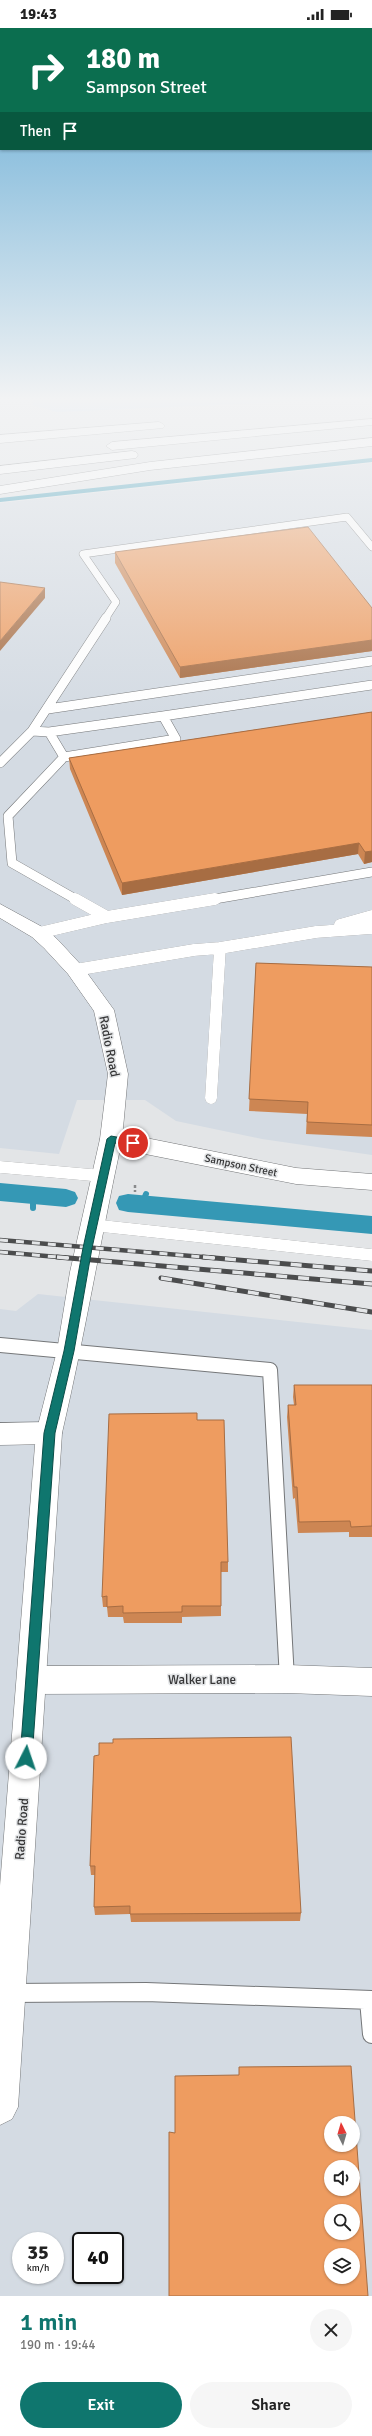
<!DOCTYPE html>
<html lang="en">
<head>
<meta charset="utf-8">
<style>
	body { margin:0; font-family:Signika,sans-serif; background:#f6f6f6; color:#222; height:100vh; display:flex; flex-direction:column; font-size:15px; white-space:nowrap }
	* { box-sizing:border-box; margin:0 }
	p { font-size:13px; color:#767676 }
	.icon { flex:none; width:22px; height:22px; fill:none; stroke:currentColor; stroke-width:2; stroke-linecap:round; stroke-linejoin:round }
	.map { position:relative; height:2268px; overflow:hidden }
	.details { display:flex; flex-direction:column; background:#fff; flex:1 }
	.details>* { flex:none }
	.top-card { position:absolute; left:0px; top:0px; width:372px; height:122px; box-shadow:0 1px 3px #0004; background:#0b6e4f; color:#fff; overflow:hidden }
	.needle { width:26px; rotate:355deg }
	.buttons { position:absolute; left:324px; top:2088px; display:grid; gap:8px }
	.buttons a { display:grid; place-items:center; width:36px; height:36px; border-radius:50%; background:#fff; box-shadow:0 1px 3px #0004; font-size:20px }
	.speed { position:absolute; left:12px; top:2204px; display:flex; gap:8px; font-size:20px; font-weight:700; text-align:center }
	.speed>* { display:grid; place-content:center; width:52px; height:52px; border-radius:50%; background:#fff; box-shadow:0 1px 3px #0004; line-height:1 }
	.speed small { font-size:10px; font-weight:400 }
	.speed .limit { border:2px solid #111; border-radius:6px; background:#fff; color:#111 }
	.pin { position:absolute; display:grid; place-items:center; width:34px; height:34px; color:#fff; margin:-17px; border:2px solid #fff; border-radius:50%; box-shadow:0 1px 4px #0007 }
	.me { position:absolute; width:44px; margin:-22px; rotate:4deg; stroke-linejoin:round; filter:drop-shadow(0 0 3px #0008) }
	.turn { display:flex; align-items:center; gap:14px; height:84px; padding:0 20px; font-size:18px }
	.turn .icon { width:52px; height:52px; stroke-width:2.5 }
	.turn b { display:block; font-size:28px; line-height:34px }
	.then { display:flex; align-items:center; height:38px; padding:0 20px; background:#0003; gap:8px; font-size:15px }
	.round { display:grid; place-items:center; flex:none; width:42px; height:42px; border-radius:21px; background:#f6f6f6 }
	.head { display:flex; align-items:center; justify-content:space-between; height:68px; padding:0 20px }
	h1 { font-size:24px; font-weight:600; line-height:30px; color:#0f766e }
	.primary-button { display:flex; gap:8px; margin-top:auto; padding:8px 20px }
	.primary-button a { flex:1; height:46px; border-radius:24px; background:#0f766e; color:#fff; font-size:16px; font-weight:600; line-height:46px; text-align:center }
	.primary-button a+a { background:#f6f6f6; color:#222 }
	.status { display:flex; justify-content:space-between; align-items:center; height:28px; padding:0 20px; background:#fff; direction:ltr }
	.status svg { height:11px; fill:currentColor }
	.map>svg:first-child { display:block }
</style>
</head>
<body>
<div class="status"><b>19:43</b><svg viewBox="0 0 49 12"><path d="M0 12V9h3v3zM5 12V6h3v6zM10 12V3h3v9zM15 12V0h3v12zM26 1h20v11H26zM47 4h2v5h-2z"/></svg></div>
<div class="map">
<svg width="372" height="2268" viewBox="0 0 372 2268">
	<rect width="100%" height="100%" fill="#e3e5e7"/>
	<path fill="#d4dbe3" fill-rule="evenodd" d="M372 435V1127L262 1111 176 1093 145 1072H77L59 1126 0 1120V475Z
		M38 1266 372 1302V2268H0V1281L16 1283ZM331 2095H353V2117H331ZM331 2139H353V2161H331ZM331 2183H353V2205H331ZM21 2213H55V2247H21ZM81 2213H115V2247H81ZM331 2227H353V2249H331Z"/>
	<path fill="#bbdbfe" d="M34 370H372L57 384 32 377Z"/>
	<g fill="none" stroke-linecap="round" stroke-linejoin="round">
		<path stroke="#3598b5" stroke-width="4" d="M0 472 372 432"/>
		<path stroke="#3598b5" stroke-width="6" d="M33 1172V1180
			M142 1176 146 1166"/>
		<path fill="#3598b5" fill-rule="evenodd" d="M0 1155 66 1161 75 1164 78 1170 75 1176 66 1179 0 1173Z
			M128 1166 372 1188V1206L128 1184 119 1182 116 1175 119 1168Z"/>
		<defs>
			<path id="lane-far4" d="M105 591 116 574 83 526 347 489 372 519"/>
			<path id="lane-far3" d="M48 681 372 633
				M163 688 372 657
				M32 703 106 590
				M49 704 64 729
				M0 735 32 703 49 704 163 688 176 711 64 729 8 788 12 835 77 872
				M209 872 372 844"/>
			<path id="lane-far2" d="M107 889 215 871
				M340 897 372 888
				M39 905 107 889 75 871
				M220 920 316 904 372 900
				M75 942 194 922 220 920 211 1070
				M0 1139 103 1148
				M92 1197 372 1227"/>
			<path id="lane-far1" d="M0 1317 270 1342 287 1651"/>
			<path id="lane" d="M9 1965 146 1964 372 1972
				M369 1972 372 2006"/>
			<path id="street" d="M0 876 46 901 58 912 82 938 114 982 128 1046 122 1111 119 1117 111 1119 103 1117 100 1111 108 1046 94 983 68 946 44 920 32 909 0 890Z
				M49 1394 58 1397 62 1405 58 1413 49 1416 0 1417V1395Z
				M287 1637 372 1640V1668L287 1665 32 1666 22 1662 17 1652 22 1642 32 1638Z"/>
			<path id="secondary" d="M111 1103 296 1140 372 1146V1162L296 1156 120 1121C100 1215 84 1311 62 1405L18 2079 12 2091 0 2097V1858L36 1405 57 1323 70 1244 100 1111 103 1105Z"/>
			<path id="highway" d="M372 391V397L112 422 106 418 112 414Z
				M159 394 163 396 165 398 163 400 0 415V407Z
				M372 410V418L150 442 0 466V458L150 434Z
				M132 423 136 424 138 427 136 430 0 446V438Z"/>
		</defs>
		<use href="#lane-far4" stroke="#757779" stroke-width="8"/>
		<use href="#lane-far3" stroke="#757779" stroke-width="10"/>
		<use href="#lane-far2" stroke="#757779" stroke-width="12"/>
		<use href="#lane-far1" stroke="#757779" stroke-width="16"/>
		<use href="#lane" stroke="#757779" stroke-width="20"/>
		<use href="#street" stroke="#757779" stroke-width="1"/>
		<use href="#secondary" stroke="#757779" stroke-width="1"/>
		<use href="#highway" stroke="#757779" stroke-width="1"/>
		<path stroke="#898a8c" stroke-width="2.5" stroke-dasharray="3 2" stroke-linecap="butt" d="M135 1157V1164"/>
		<use href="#lane-far4" stroke="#fff" stroke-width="7"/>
		<use href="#lane-far3" stroke="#fff" stroke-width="9"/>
		<use href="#lane-far2" stroke="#fff" stroke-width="12"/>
		<use href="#lane-far1" stroke="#fff" stroke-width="14"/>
		<use href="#lane" stroke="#fff" stroke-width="18"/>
		<use href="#street" fill="#fff" fill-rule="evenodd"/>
		<use href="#secondary" fill="#fff" fill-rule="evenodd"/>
		<use href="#highway" fill="#fff" fill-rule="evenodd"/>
		<defs>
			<path id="rail-far1" d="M0 1212 215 1230
				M0 1224 69 1230"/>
			<path id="rail" d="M57 1229 372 1256
				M203 1229 372 1243
				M161 1250 372 1284"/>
		</defs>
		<use href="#rail-far1" stroke="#4b4c4d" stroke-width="4.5"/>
		<use href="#rail" stroke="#4b4c4d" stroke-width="5"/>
		<use href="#rail-far1" stroke="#e3e5e7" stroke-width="3" stroke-dasharray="8" stroke-linecap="butt"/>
		<use href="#rail" stroke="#e3e5e7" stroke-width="3.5" stroke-dasharray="11" stroke-linecap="butt"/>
	</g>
	<path fill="#cd8653" d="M115 524 372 580V623L180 650 115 535Z
		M372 684V834L364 836 358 826 122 867 70 741 69 730Z
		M256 935 372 939V1109L306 1106 307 1086 249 1083Z
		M294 1357H372V1509H349V1504L298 1505 295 1470 293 1471 287 1389 288 1377H294L293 1369Z
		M197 1392 228 1534V1544H221V1588L182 1589V1595H124L123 1589H108L107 1579H103L102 1569Z
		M94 1728 301 1885 300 1893 131 1894 130 1886 95 1887 94 1879 95 1847H91L90 1838Z"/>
	<path fill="#a76d43" d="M45 560V570L0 623V613Z
		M372 612V623L180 650V639Z
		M359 815 358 826 122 867V855Z
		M372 823V834L364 836 365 824Z"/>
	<path fill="#ee9c60" stroke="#a76d43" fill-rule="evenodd" d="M308 499 372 580V612L180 639 115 524Z
		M0 554 45 560 0 613Z
		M372 684V823L365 824 359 815 122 855 69 730Z
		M256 935 372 939V1097L307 1094 308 1074 249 1071Z
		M294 1357H372V1498L351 1499 350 1493 299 1494 297 1459H294L288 1377H296Z
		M197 1385V1392H224L228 1534H221V1578H182V1584L123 1585V1578L107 1579V1568L102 1569 109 1386Z
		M291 1709 301 1885 130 1886V1878L94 1879 95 1838H90L94 1728 99 1727V1715H113V1711Z
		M351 2038 368 2268H169V2104L175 2105V2048L239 2047V2039ZM331 2095H353V2117H331ZM331 2139H353V2161H331ZM331 2183H353V2205H331ZM331 2227H353V2249H331Z"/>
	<linearGradient id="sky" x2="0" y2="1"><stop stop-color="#60a9d4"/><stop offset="0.54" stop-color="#f2f3f4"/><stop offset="1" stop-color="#f2f3f4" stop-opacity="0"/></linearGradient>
	<rect width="372" height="687" fill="url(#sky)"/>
	<path fill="#0f766e" stroke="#0a4d48" d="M111 1108 133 1112 137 1115 133 1119 115 1115 92 1220 74 1323 55 1405 32 1730 31 1734 26 1736 22 1734 20 1730 44 1405 64 1323 83 1220 107 1111Z"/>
	<g text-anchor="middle" stroke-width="3" stroke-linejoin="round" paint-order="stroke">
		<g font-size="11" fill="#373738" stroke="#e3e5e7">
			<text transform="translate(241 1137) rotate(12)" y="4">Sampson Street</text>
		</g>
		<g font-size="13" fill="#373738" stroke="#e3e5e7">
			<text transform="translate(110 1018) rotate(79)" y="5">Radio Road</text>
			<text x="202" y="1656">Walker Lane</text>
			<text transform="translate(21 1801) rotate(-86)" y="5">Radio Road</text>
		</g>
	</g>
</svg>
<div class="buttons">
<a><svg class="needle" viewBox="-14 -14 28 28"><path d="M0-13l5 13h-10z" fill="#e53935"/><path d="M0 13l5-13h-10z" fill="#767676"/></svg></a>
<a><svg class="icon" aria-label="sound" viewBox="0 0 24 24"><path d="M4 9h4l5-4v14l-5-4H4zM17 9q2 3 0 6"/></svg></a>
<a><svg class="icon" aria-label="search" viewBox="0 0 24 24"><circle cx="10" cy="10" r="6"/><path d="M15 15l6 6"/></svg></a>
<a><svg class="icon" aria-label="layers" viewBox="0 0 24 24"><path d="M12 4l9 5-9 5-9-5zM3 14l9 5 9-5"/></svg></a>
</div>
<div class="speed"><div>35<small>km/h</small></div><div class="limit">40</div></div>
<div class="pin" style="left:133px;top:1115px;background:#d93025"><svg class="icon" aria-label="arrive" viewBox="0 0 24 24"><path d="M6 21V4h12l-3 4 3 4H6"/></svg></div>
<svg class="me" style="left:26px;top:1730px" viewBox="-20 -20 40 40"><circle r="19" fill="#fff"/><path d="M0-13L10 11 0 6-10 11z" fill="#0f766e"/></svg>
<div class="top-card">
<div class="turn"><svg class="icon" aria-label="right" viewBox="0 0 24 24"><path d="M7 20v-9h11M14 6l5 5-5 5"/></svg><div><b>180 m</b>Sampson Street</div></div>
<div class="then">Then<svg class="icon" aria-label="arrive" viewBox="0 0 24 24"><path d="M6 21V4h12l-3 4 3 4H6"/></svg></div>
</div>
</div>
<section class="details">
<div class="head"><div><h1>1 min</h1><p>190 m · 19:44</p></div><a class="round"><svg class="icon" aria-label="close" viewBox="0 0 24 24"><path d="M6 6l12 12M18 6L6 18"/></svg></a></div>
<div class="primary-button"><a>Exit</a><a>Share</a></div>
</section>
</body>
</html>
